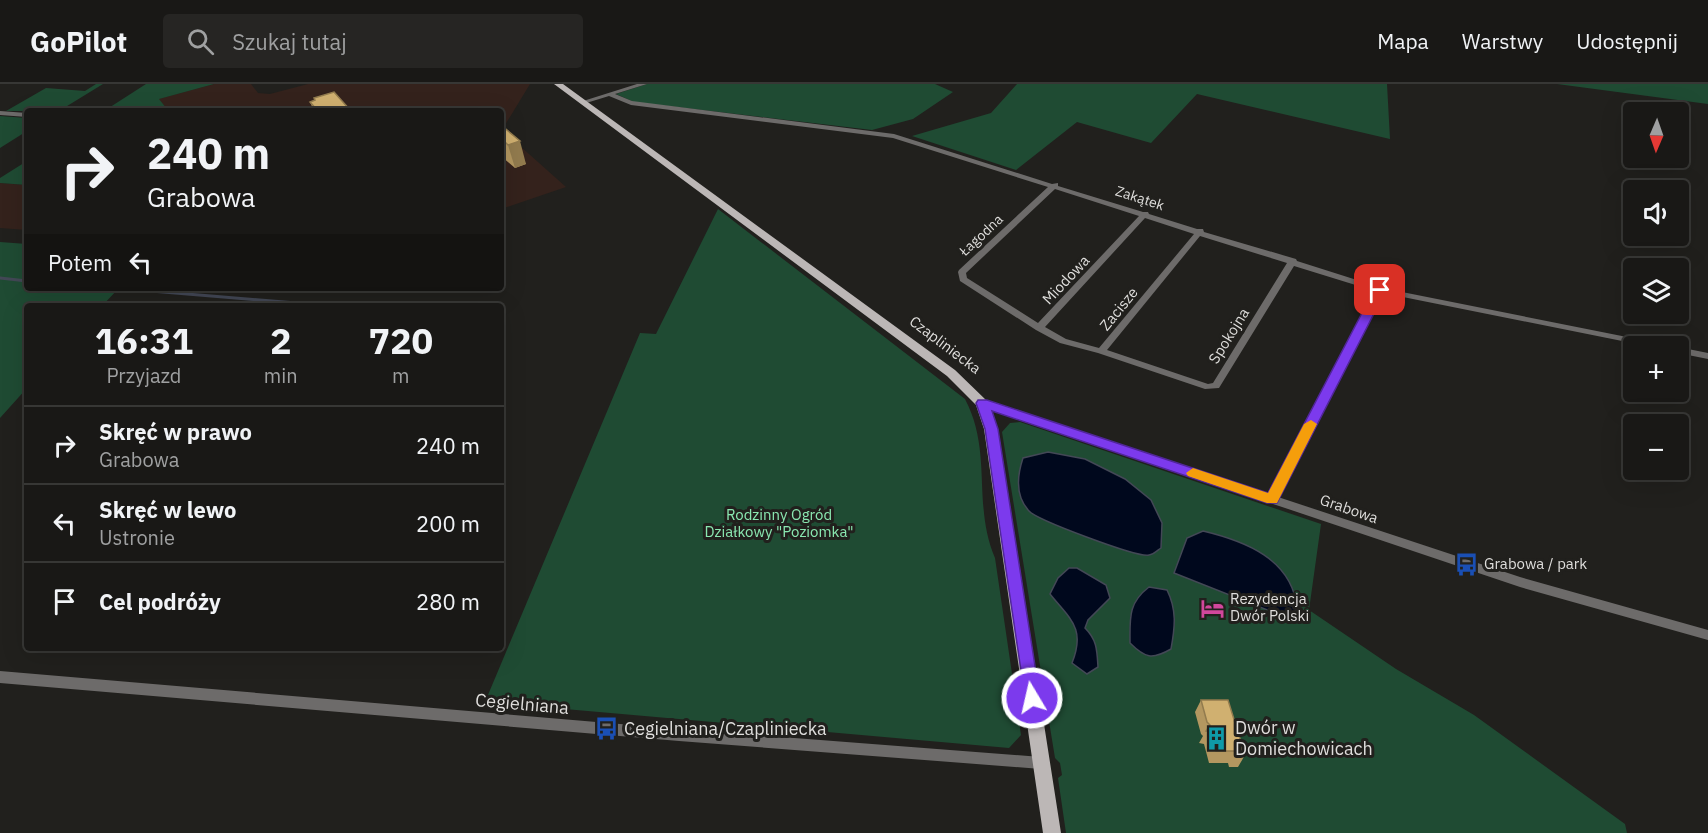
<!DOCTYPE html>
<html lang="pl">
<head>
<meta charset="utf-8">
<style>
	body { margin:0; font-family:"IBM Plex Sans",sans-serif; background:#262523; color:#f1f3f6; height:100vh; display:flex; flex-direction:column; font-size:22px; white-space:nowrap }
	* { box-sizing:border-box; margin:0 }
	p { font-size:20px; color:#9fa0a1 }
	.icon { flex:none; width:33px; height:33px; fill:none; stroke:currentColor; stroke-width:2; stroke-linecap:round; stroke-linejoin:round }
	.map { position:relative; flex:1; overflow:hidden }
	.details { position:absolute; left:24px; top:219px; width:480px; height:348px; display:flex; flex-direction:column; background:#191816; border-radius:6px; box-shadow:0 6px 24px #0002,0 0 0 2px #373735 }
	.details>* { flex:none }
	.guide { position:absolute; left:24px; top:24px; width:480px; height:183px; border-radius:6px; box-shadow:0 6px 24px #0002,0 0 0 2px #373735; background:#191816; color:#f1f3f6; overflow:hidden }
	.needle { width:39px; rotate:182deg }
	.fabs { position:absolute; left:1623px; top:18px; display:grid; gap:12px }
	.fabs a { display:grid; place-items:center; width:66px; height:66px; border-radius:6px; background:#191816; box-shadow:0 6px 24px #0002,0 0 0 2px #373735; font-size:30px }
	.pin { position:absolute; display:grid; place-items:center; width:51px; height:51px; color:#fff; margin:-26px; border-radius:12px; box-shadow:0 3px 9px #0006 }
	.me { position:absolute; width:66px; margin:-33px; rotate:351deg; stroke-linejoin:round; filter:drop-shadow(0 0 4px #0008) }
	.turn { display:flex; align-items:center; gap:21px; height:126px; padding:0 24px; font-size:27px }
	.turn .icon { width:78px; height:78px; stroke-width:2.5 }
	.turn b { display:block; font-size:42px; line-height:51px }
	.then { display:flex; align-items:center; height:57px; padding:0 24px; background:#0003; gap:12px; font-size:22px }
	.eta { display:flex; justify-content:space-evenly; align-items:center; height:102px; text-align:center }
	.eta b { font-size:36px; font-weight:700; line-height:42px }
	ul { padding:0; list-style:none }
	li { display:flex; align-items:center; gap:18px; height:78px; padding:0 24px; border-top:2px solid #373735 }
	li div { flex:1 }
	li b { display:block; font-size:22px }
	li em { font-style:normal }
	header { display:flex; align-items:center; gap:36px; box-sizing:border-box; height:84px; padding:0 30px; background:#191816; border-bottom:2px solid #373735 }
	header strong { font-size:28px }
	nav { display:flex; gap:33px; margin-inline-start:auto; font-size:21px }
	.search { width:420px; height:54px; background:#262523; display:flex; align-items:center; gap:15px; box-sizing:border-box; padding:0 21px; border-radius:6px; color:#9fa0a1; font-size:22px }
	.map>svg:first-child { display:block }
</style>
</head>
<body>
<header>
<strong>GoPilot</strong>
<div class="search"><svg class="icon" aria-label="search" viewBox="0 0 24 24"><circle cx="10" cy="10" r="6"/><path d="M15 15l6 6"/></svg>Szukaj tutaj</div>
<nav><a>Mapa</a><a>Warstwy</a><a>Udostępnij</a></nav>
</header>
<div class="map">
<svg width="1708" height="749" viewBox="0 0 1708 749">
	<rect width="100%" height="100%" fill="#21201d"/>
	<path fill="#34221c" d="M214 0H251L258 9 270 10 308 0H530L502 46 566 103 501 125V27H160L167 25 158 15Z
		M0 99 27 101V146L0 144Z"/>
	<path fill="#1f4b33" d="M96 0H103L59 27H6L46 4 85 7Z
		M146 0H214L159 15 167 25 160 27H104Z
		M647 0H935L953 8 913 35 872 46 634 18 616 10Z
		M1017 0H1387L1390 55 1197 10 1151 59 1077 38 1016 86 912 52 991 29Z
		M1557 0H1708V20Z
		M0 32 27 34V47L0 64Z
		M27 77V101L0 99V94Z
		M718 125 965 315C993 368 972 420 995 474L1021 651 1009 664 485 618 640 249 656 250Z
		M0 158 27 160V204H119L102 222H27V304L0 334Z
		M1020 338 1321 440 1309 526 1396 585 1474 631 1625 740 1627 749H1066L1058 694 1062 691 1060 679 1055 674 1002 348 1010 339Z"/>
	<path fill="#00081d" stroke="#434856" stroke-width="1.5" d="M1048 368 1085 375 1125 395 1151 416 1162 439 1161 464C1158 466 1153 471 1149 471 1138 474 1037 436 1029 427 1015 412 1017 392 1023 374Z
		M1203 447C1245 457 1292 475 1297 524L1291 532 1275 529 1174 489 1187 454Z
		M1069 484H1077L1106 501 1110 514 1088 536 1085 544C1097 556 1097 566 1098 583L1087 590 1072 579C1086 544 1070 535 1050 510L1058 494Z
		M1149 503 1167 506C1177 526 1175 543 1171 565 1152 576 1145 574 1130 559 1130 534 1128 519 1149 503Z"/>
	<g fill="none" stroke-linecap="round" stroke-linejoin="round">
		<path stroke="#434856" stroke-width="3" d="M0 194 27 197
			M115 204 333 222"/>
		<path fill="#6d6b6a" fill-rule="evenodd" d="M637 0H647L615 10 632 17 894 50 1052 100 1058 99V102L1143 128H1148L1149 130 1197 145H1203L1204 148 1296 175 1297 177 1382 204 1662 260 1663 262H1647L1383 209 1278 413 1520 493 1708 546V556L1520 503 979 321 977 319 979 317H985L1269 410 1375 207 1294 182 1219 304 1205 305 1098 269 1060 259 1036 246 960 197 958 188 959 186 1048 103 893 54 631 21 609 12 583 20 580 18ZM1055 105 1139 132 1038 239 967 194 966 189ZM1145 134 1194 150 1099 264 1066 255 1045 243ZM1200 152 1287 179 1213 299 1208 300 1107 266Z
			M0 27 27 29V33L0 31Z
			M1678 263 1708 269V275L1678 269Z
			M0 587 679 645 1041 673 1046 674 1048 679 1046 684 1041 685 679 657 0 599Z"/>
		<path fill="#bcb7b6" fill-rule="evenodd" d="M554 0H563L955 286 986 316 998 345 1061 749H1043L984 345 976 321 947 292Z"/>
	</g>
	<path fill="#b39760" d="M310 18 351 27H314Z
		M501 41 526 80 515 84 501 72Z
		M1201 616 1245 671 1238 683H1229L1228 679H1209L1204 660 1199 659 1203 652 1201 650 1195 628Z"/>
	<path fill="#927b4e" d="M520 57 526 80 515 84 508 61Z"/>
	<path fill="#d0b070" stroke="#927b4e" stroke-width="1.5" d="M334 8 351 27H318L310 18 315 16 314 14Z
		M501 41 520 57 508 61 501 54Z
		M1201 616H1228L1245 671H1236L1235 667H1216L1210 648 1206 647 1210 641 1207 638Z"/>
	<path fill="#7c3aed" stroke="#51269a" stroke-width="1.5" d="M1380 203 1386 206 1277 419H1267L992 327 998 345 1040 614 1038 620 1032 622 1026 620 985 345 976 319 978 316H987L1268 409 1374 206Z"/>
	<path fill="#f59e0b" d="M1311 336 1317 340 1277 419H1267L1188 392 1186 389 1193 384 1268 409 1304 340Z"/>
	<defs>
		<symbol id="bus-bare" viewBox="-9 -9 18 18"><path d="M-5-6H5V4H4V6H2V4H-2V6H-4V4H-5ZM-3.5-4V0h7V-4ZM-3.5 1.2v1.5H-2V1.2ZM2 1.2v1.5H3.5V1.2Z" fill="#1a4fb4" stroke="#21201d" stroke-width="2.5" paint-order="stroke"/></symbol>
		<symbol id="hotel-bare" viewBox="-9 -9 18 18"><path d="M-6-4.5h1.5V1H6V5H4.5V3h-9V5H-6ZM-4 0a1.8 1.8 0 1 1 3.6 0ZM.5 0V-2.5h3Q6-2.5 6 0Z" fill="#d1479c" stroke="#21201d" stroke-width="2.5" paint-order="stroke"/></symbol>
		<symbol id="building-bare" viewBox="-9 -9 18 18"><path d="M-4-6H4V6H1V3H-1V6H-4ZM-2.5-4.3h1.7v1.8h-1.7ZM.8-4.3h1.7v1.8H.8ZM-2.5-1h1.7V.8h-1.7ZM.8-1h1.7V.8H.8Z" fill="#0f9aa8" stroke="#21201d" stroke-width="2.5" paint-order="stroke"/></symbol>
	</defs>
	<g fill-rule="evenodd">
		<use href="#bus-bare" x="1450" y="464" width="33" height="33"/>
		<use href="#hotel-bare" x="1196" y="508" width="33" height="33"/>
		<use href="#bus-bare" x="590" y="628" width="33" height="33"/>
		<use href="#building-bare" x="1200" y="638" width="33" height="33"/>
	</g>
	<g text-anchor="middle" stroke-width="6" stroke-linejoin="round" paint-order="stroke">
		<g font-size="14" fill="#dfdedc" stroke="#21201d">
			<text transform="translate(1140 114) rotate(18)" y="5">Zakątek</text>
			<text transform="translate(981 151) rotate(-43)" y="5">Łagodna</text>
		</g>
		<g font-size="15" fill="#dfdedc" stroke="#21201d">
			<text transform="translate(1066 196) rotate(-47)" y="5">Miodowa</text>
			<text transform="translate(1119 225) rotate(-51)" y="5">Zacisze</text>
			<text transform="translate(1229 252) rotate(-58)" y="5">Spokojna</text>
			<text transform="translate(945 261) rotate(37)" y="5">Czapliniecka</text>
			<text transform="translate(1349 425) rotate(19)" y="5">Grabowa</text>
		</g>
		<g font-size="15" fill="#8ae8b1" stroke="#21201d">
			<text x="779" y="436">Rodzinny Ogród<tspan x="779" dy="17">Działkowy "Poziomka"</tspan></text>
		</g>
		<g font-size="15" fill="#dfdedc" stroke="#21201d" text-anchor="start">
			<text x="1484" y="485">Grabowa / park</text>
			<text x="1230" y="520">Rezydencja<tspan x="1230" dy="17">Dwór Polski</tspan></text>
		</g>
		<g font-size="18" fill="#dfdedc" stroke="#21201d">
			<text transform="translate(522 620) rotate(5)" y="6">Cegielniana</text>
		</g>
		<g font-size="18" fill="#dfdedc" stroke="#21201d" text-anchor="start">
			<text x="1235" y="650">Dwór w<tspan x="1235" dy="21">Domiechowicach</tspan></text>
			<text x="624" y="651">Cegielniana/Czapliniecka</text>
		</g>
	</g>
</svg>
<div class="fabs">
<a><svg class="needle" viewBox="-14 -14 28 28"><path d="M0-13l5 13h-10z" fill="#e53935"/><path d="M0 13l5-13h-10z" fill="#9fa0a1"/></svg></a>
<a><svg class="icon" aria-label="sound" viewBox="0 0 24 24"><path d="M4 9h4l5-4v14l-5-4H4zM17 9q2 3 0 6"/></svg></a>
<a><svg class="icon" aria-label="layers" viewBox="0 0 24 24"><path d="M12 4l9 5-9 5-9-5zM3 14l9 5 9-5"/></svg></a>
<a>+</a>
<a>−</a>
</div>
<div class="pin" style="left:1380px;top:206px;background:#d93025"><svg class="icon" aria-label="arrive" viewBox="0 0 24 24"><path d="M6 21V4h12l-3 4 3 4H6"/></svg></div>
<svg class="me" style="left:1032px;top:614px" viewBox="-20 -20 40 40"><circle r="17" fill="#7c3aed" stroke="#fff" stroke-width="3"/><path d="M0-11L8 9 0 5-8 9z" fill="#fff"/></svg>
<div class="guide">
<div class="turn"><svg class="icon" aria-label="right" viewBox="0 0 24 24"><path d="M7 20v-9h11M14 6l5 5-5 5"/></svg><div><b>240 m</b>Grabowa</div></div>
<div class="then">Potem<svg class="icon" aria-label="left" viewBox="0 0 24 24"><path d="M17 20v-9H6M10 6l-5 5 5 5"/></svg></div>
</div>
<section class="details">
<div class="eta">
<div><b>16:31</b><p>Przyjazd</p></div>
<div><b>2</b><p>min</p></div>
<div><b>720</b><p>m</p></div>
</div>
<ul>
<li><svg class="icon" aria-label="right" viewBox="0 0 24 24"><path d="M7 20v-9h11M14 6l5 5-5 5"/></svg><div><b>Skręć w prawo</b><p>Grabowa</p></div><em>240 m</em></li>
<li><svg class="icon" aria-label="left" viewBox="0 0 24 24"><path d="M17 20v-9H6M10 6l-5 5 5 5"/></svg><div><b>Skręć w lewo</b><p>Ustronie</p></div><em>200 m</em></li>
<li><svg class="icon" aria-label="arrive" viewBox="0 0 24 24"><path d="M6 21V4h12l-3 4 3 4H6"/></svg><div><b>Cel podróży</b></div><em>280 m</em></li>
</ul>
</section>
</div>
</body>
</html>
